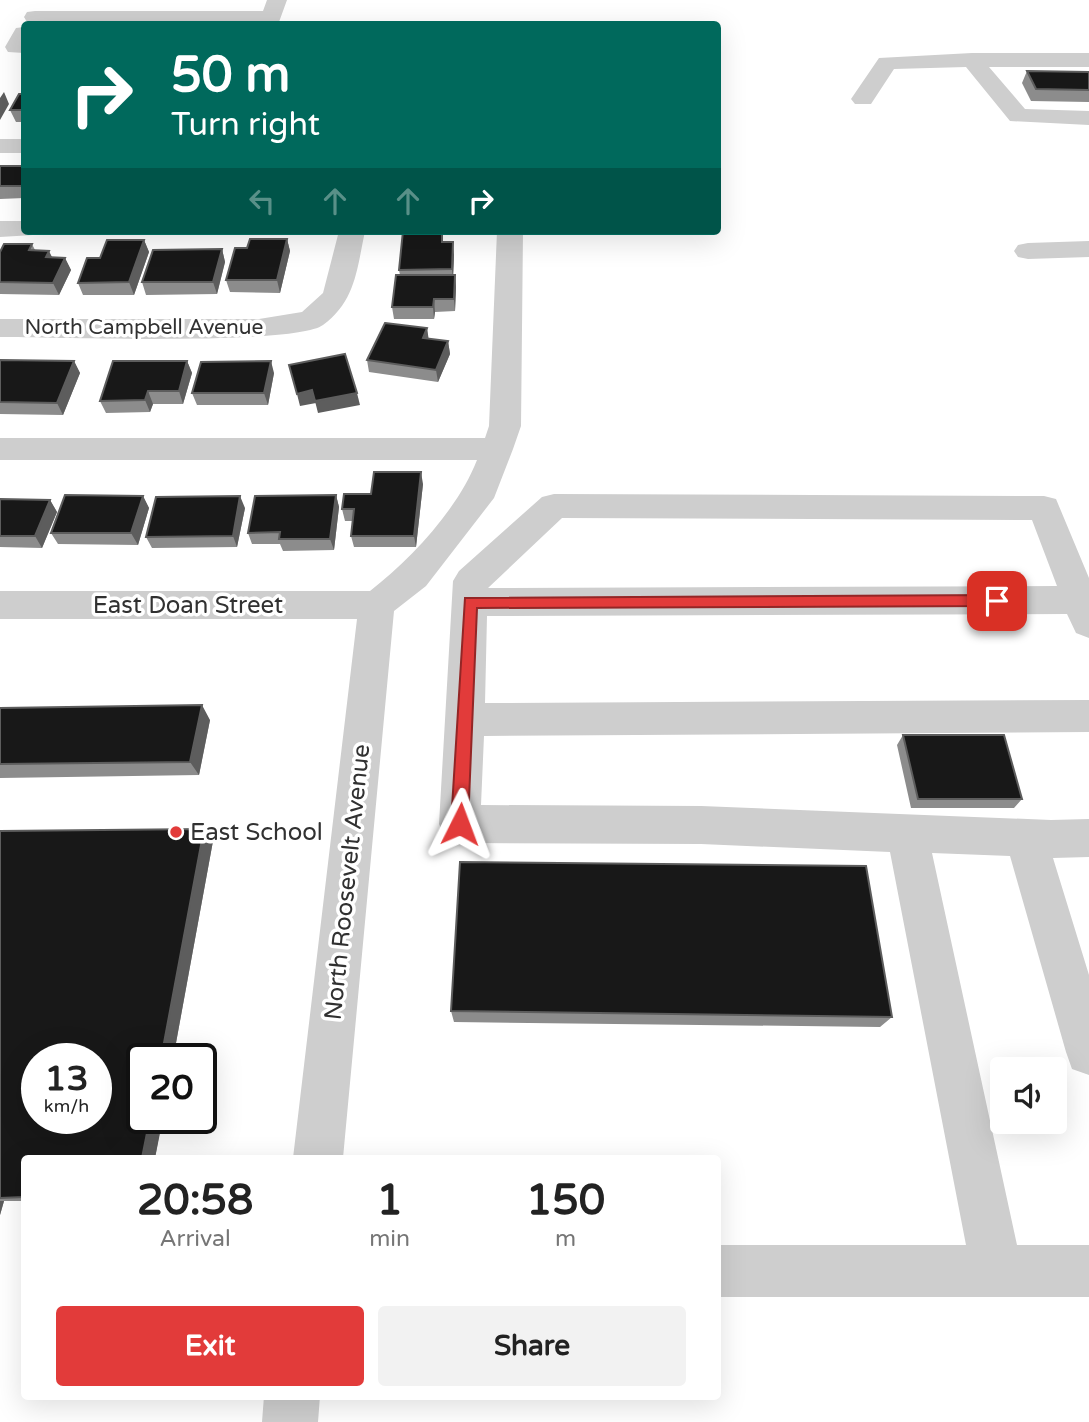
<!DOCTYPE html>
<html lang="en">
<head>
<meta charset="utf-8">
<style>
	body { margin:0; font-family:"Varela Round",sans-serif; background:#f2f2f2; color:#222; height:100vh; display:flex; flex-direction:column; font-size:26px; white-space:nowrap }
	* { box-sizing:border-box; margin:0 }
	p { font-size:23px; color:#767676 }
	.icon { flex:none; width:38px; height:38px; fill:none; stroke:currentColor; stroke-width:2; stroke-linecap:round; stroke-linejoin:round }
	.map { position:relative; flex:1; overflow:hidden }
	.panel { position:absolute; left:21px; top:1155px; width:700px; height:245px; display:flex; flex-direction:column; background:#fff; border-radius:7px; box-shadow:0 7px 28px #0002 }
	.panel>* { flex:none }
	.banner { position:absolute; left:21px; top:21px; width:700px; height:214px; border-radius:7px; box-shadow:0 7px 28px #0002; background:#00695c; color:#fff; overflow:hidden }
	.controls { position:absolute; left:990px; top:1057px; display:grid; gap:14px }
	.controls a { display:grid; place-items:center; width:77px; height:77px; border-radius:7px; background:#fff; box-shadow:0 7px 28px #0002; font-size:35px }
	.speed { position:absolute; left:21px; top:1043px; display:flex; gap:14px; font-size:35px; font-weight:700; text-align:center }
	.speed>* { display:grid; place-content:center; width:91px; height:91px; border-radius:50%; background:#fff; box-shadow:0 7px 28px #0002; line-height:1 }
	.speed small { font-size:18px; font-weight:400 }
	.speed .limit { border:4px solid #111; border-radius:10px; background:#fff; color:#111 }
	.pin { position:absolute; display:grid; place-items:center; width:60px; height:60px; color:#fff; margin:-30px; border-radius:14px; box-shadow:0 4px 10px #0006 }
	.me { position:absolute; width:77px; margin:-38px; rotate:3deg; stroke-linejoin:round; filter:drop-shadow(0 0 5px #0008) }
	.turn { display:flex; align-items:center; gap:24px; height:147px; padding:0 35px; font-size:32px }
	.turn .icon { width:91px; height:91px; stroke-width:2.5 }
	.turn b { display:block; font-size:49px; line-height:60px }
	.lanes { display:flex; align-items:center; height:66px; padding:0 35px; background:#0003; justify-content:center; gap:35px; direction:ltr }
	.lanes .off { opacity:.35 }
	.eta { display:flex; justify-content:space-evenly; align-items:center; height:119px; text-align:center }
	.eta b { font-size:42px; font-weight:800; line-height:49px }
	.cta { display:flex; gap:14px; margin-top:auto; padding:14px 35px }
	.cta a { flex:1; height:80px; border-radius:7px; background:#e23b3a; color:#fff; font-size:28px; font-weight:800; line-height:80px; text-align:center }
	.cta a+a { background:#f2f2f2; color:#222 }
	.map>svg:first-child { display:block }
</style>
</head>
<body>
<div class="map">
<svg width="1089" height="1422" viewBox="0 0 1089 1422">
	<rect width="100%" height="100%" fill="#fff"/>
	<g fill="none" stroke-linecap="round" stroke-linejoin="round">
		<path fill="#cecece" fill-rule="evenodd" d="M267 0H287L279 22 35 23 27 22 24 17 27 12 35 11H263Z
			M24 27V53L8 52 5 47 16 28Z
			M972 53H1089V67H989L1025 109 1089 111V125L1010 121 966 67 894 69 871 104H855L851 99 879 58Z
			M0 139H24V153H0Z
			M0 221H24V231H36L33 235 0 237Z
			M339 231H365C357 268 356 301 323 325 294 346 51 337 0 337V319H259L302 312 323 293Z
			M497 231H523L521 426 513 449 494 498 426 586 394 611 343 1158H293L357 619H0V591H370C411 559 458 509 477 460H0V438H485L489 426Z
			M1089 241V257L1028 259 1018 257 1014 251 1018 245 1028 243Z
			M554 494 1044 496 1056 499 1089 578V638L1076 633 1067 614 487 616 485 703 1089 700V732L484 736 481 805 701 806 1051 820 1089 819V857L1053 858 1089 975V1075L1072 1069 1066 1052 1010 856 932 853 1017 1245H1089V1297H718V1245H966L890 852 701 844 460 843 445 837 439 824 453 581 459 571 542 497ZM562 518 1032 520 1057 586 488 588Z
			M264 1396H320L318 1422H262Z"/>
	</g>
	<path fill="#8c8c8c" d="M1027 71 1089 72V102L1031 101 1022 83Z
		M24 94V122H16L10 110Z
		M0 166H24V198L0 199Z
		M287 239 290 251 280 293 230 292 226 280 247 248Z
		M144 240 149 252 134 295H83L78 283 100 258Z
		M444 242 454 255 453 275H455L456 287 455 311 435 312 434 319H394L392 307 400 275 399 270Z
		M32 244 35 250 52 257 65 258 71 270 59 295 0 294V252Z
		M222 249 225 262 217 294 146 295 142 282Z
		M427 328 428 339 448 341 450 354 438 382 369 372 367 360Z
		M0 360 74 361 80 373 63 415 0 414Z
		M187 361 192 373 183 404H153L150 412 106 413 100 401Z
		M274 373 268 405H197L192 393Z
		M423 484 416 547H354L351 536 353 521H345L342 509Z
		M336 495 339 507 334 550 283 551 280 544H252L248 533Z
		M143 496 149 508 138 545 58 544 51 533Z
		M0 499 50 500 57 512 42 548 0 547Z
		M245 508 237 547 152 548 146 537Z
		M0 708 210 720 199 775 0 778Z
		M903 735 1022 799 1014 808H911L897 745Z
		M204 829 213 841 155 1158H24V1201H4L0 1215V831Z
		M451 1011 892 1017 880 1027 454 1022Z"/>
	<path fill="#5d5d5d" d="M4 92 9 104 0 120V98Z
		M287 239 290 251 280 293 277 280Z
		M144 240 149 252 134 295 129 282Z
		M453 242 454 255 453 282 452 269Z
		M222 249 225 262 217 294 213 282Z
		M49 251 55 263 46 257Z
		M65 258 71 270 59 295 53 283Z
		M455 275 456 287 455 311 454 299Z
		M434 299 435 312 434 319 433 307Z
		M427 328 429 341 423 338Z
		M448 341 450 354 438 382 436 370Z
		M74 361 80 373 63 415 57 403Z
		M187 361 192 373 183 404 179 391Z
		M271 361 274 373 268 405 264 393Z
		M312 390 316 403 300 406 297 394Z
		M148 391 153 404 150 412 145 400Z
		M357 393 360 405 318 413 315 401Z
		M421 472 423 484 416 547 414 536Z
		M336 495 339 507 334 550 330 539Z
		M143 496 149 508 138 545 131 533Z
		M240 496 245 508 237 547 233 536Z
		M50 500 57 512 42 548 35 536Z
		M202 705 210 720 199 775 190 762Z
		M204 829 213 841 173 1059H161Z
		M150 1118H163L155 1158H142Z
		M0 1201H4L0 1215Z"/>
	<path fill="#181818" stroke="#5d5d5d" stroke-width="2" fill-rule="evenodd" d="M1027 71 1089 72V90L1036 89Z
		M19 94H24V110H10Z
		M0 166H24V180L22 186H0Z
		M403 231H442V242H453L452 269 399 270Z
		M250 239H287L277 280H226L235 248H247Z
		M107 240H144L129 282 78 283 87 258H100Z
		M4 244H32L29 250 49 251 46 257 65 258 53 283 0 282V252Z
		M222 249 213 282H142L153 250Z
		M396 275H455L454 299H434L433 307H392Z
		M385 323 427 328 423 338 448 341 436 370 367 360Z
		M345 354 357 393 315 401 312 390 297 394 289 365Z
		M0 360 74 361 57 403 0 402Z
		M113 361H187L179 391H148L145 400 100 401Z
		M271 361 264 393H192L201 362Z
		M374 472H421L414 536H351L354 509H342L344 494H371Z
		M65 495 143 496 131 533H51Z
		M336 495 330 539H279L280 532 248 533 255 496Z
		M240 496 233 536 146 537 156 497Z
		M0 499 50 500 35 536H0Z
		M202 705 190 762 0 764V708Z
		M903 735H1004L1022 799H918Z
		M204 829 161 1059H142V1118H150L142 1158H24V1197L0 1198V831ZM37 1059H96V1118H37Z
		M460 862 866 866 892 1017 451 1011Z"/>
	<path fill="#e23b3a" stroke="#932626" stroke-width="2" d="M997 595 1004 601 997 606 477 608 468 824 466 830 460 832 454 830 451 824 465 598Z"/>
	<circle fill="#e23b3a" stroke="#fff" stroke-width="2.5" cx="176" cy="832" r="7"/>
	<g text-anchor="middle" stroke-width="7" stroke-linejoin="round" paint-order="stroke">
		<g font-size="21" fill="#313131" stroke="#fff">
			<text x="144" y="334">North Campbell Avenue</text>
		</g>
		<g font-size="24" fill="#313131" stroke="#fff">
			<text x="188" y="613">East Doan Street</text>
			<text transform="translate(347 882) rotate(-84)" y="8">North Roosevelt Avenue</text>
		</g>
		<g font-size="24" fill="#313131" stroke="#fff" text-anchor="start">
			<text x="190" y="840">East School</text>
		</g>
	</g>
</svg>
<div class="controls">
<a><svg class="icon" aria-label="sound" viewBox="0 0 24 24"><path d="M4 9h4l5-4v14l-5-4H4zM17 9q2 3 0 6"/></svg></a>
</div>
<div class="speed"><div>13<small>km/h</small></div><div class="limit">20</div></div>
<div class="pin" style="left:997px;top:601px;background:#d93025"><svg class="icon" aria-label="arrive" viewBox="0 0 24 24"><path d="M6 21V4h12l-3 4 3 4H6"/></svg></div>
<svg class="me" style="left:460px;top:824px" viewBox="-20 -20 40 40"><path d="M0-17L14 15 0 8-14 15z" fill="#e23b3a" stroke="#fff" stroke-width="4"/></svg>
<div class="banner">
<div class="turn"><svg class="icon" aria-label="right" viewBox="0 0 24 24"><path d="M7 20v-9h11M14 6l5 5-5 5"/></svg><div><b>50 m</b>Turn right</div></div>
<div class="lanes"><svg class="icon off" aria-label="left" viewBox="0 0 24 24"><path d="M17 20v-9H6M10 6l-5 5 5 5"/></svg><svg class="icon off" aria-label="ahead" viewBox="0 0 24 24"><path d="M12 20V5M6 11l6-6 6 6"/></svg><svg class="icon off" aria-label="ahead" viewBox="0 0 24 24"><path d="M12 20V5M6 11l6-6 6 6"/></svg><svg class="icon" aria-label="right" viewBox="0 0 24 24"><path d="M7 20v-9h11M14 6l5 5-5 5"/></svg></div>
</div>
<section class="panel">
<div class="eta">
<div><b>20:58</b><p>Arrival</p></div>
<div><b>1</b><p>min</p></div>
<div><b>150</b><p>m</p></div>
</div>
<div class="cta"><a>Exit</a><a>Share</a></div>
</section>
</div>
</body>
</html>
